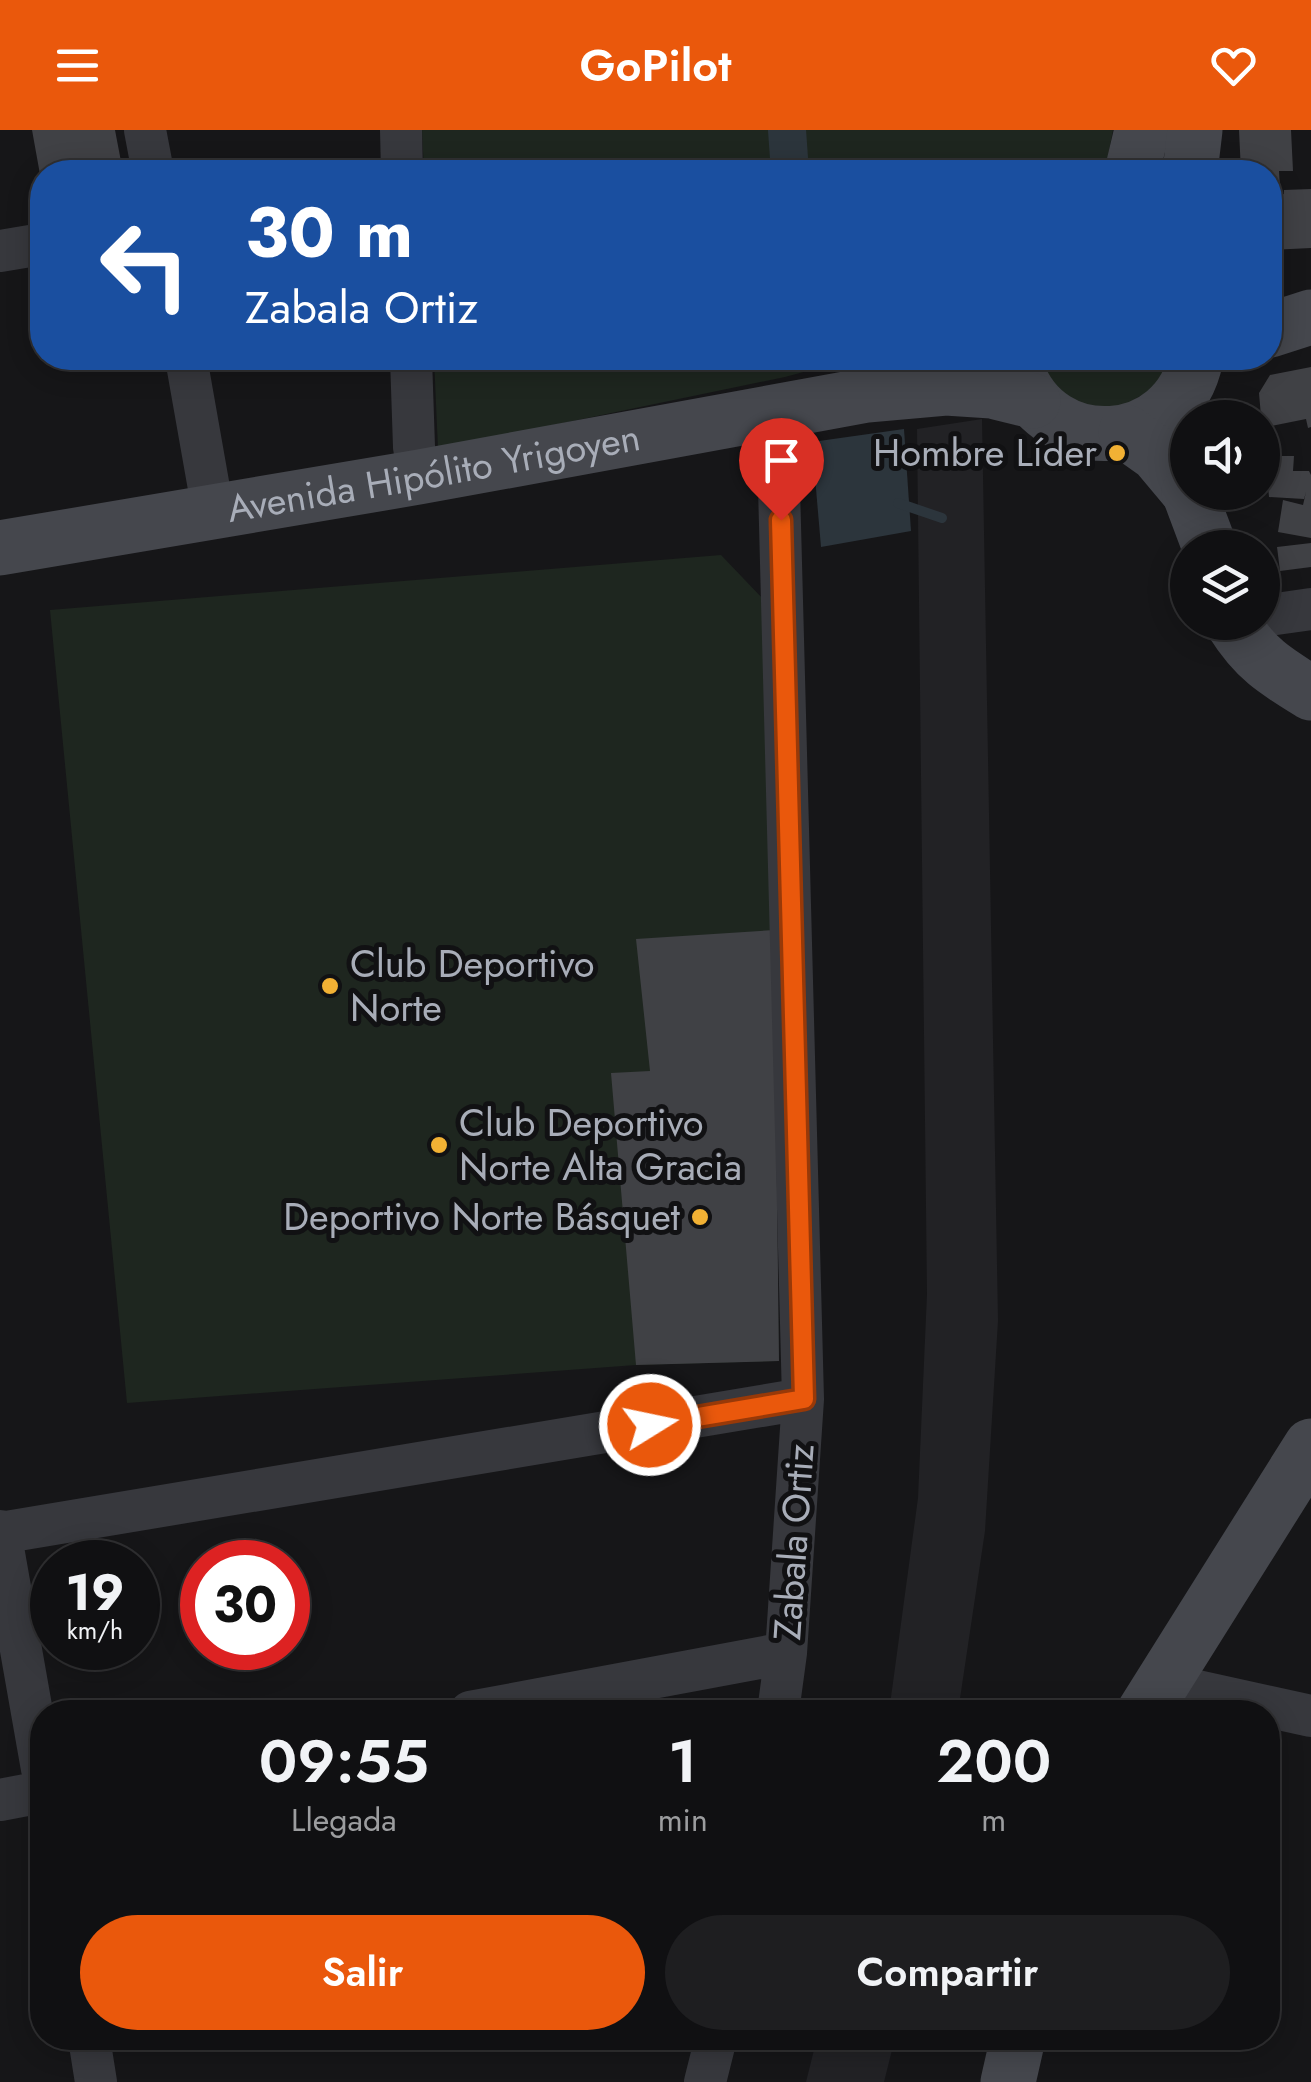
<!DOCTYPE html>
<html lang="es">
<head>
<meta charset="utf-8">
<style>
	body { margin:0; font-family:Jost,sans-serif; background:#1e1e20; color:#f1f3f6; height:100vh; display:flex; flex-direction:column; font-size:38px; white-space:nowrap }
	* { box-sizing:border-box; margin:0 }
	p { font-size:32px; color:#9c9d9f }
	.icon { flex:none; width:55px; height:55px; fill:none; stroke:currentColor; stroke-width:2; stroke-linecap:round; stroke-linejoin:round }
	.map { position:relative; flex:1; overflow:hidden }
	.drawer { position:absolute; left:30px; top:1570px; width:1250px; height:350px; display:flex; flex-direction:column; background:#101012; border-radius:40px; box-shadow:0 5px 25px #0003,0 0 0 2px #303032 }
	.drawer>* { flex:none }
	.hud { position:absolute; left:30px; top:30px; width:1252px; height:210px; border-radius:40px; box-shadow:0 5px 25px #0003,0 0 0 2px #303032; background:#1a4fa0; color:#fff; overflow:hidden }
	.buttons { position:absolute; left:1170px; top:270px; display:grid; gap:20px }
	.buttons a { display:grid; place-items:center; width:110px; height:110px; border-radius:50%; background:#101012; box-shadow:0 5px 25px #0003,0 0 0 2px #303032; font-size:50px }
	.speed { position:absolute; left:30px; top:1410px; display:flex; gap:20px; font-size:50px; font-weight:700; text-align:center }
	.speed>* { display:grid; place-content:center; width:130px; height:130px; border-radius:50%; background:#101012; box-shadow:0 5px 25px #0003,0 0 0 2px #303032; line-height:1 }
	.speed small { font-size:25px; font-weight:400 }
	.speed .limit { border:15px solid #d22; background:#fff; color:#111 }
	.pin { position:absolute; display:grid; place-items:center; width:85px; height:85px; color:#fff; margin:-102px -42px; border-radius:50% 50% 50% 0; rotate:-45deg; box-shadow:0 0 10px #0007 }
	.pin .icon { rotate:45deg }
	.me { position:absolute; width:110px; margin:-55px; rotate:80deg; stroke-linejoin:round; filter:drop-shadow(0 0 8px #0008) }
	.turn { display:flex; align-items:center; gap:35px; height:210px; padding:0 50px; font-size:45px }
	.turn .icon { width:130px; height:130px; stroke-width:2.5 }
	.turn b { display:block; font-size:70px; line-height:85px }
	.eta { display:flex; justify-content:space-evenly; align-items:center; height:170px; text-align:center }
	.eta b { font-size:60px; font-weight:600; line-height:70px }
	.primary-button { display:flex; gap:20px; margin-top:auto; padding:20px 50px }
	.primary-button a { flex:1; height:115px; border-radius:60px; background:#ea580c; color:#fff; font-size:40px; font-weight:600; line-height:115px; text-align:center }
	.primary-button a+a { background:#1e1e20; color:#f1f3f6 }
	header { display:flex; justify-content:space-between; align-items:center; height:130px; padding:0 50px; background:#ea580c; color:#fff; font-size:45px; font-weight:600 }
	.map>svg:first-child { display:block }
</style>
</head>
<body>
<header><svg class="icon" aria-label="menu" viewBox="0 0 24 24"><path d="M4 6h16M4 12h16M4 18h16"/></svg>GoPilot<svg class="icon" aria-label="heart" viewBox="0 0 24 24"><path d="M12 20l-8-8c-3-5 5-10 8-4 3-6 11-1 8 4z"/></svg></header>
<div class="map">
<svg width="1311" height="1952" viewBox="0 0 1311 1952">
	<rect width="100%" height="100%" fill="#161618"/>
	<path fill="#222225" d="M982 289 998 1191 985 1401 958 1582H889L918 1368 927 1164 917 299Z
		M817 1908H895L884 1952H806Z"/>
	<path fill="#1e261f" d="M422 0H1113L1105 42H424Z
		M434 228H855L785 247 438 319Z
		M1026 228H1186L1182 242 1095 292Z
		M721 425 766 472 779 1231 636 1235 127 1273 50 480Z"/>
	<path fill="#2c353c" d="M904 299 911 401 821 417 812 312Z"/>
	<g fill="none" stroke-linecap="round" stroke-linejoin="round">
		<path stroke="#2c353c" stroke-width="10" d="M898 373 942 388"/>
		<path stroke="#2c353c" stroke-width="38" d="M787 0 790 42"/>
	</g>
	<path fill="#404145" d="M32 0H115L123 42H42L41 50Z
		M1239 0H1291L1293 41H1279L1280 58H1270V42H1241Z
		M1311 59V118L1270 120V65L1284 64V60Z
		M1311 237V297L1308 298 1306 289 1262 298 1259 263 1270 245Z
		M1265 326H1294L1293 341H1309L1311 345V408L1278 402 1283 370 1303 375 1306 362 1304 369 1269 367Z
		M1311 413V437L1280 441 1277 417Z
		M774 800 779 1231 636 1235 611 943 650 941 636 809Z"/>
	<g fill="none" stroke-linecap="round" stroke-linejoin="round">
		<path stroke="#37383d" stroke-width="42" d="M145 0 153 42
			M401 0 402 42
			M0 121 42 114
			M186 228 213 381
			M411 228 414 317 419 347
			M777 281 803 1269 786 1523 778 1582
			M1262 486 1311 479
			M0 1401 42 1639
			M0 1403 803 1269
			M1161 1553 1311 1586
			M470 1582 786 1523
			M0 1670 42 1662
			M89 1908 96 1952
			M705 1952 716 1908"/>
		<g stroke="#45474d" stroke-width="55">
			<path d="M1132 42 1142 0"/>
			<path d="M1190 42 1195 0"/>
			<path d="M1270 200 1311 187"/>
			<path d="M1017 240C1049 331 1177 322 1196 228"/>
			<path d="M1126 302 1157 324 1188 361"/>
			<path d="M1189 362 1210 418"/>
			<path id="s1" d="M0 418 419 347 867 265 946 258 992 261 1033 271"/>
			<path d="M1232 492C1255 529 1275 541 1311 563"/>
			<path d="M1144 1582 1311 1316"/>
			<path d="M1008 1952 1018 1908"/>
		</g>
	</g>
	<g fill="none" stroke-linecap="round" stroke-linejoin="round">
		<defs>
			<path id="route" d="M650 1295 804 1269 781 390"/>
		</defs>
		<use href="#route" stroke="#983908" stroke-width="25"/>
		<use href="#route" stroke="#ea580c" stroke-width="18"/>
	</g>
	<g fill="#f2b134" stroke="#111113" stroke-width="4">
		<circle cx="1117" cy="323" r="10"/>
		<circle cx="330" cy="856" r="10"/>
		<circle cx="439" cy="1015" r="10"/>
		<circle cx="700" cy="1087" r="10"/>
	</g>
	<g text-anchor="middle" stroke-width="10" stroke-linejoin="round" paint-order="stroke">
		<g font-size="38" fill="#a8adb8" stroke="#111113" text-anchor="end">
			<text x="1097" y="336">Hombre Líder</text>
			<text x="350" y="847" text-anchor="start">Club Deportivo<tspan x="350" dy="44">Norte</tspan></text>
			<text x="459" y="1006" text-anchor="start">Club Deportivo<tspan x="459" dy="44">Norte Alta Gracia</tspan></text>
			<text x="680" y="1100">Deportivo Norte Básquet</text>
		</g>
		<g font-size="38" fill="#a8adb8" stroke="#111113">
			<text dy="13" stroke="none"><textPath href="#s1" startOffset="440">Avenida Hipólito Yrigoyen</textPath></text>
			<text transform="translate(794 1412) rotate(-86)" y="13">Zabala Ortiz</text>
		</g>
	</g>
</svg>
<div class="buttons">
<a><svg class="icon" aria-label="sound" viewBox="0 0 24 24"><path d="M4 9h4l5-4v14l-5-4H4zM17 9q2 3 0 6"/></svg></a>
<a><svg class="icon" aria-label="layers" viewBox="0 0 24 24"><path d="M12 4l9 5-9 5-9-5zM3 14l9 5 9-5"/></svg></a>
</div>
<div class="speed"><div>19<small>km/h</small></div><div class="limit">30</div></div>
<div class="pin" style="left:781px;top:390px;background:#d93025"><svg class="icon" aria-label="arrive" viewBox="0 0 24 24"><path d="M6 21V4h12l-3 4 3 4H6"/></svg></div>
<svg class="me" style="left:650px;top:1295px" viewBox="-20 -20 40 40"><circle r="17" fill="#ea580c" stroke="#fff" stroke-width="3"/><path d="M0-11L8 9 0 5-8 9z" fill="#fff"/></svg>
<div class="hud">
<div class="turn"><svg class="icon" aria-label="left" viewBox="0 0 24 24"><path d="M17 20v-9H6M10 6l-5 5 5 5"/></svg><div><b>30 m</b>Zabala Ortiz</div></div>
</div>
<section class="drawer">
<div class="eta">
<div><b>09:55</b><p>Llegada</p></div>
<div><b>1</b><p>min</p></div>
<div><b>200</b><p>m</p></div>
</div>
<div class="primary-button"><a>Salir</a><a>Compartir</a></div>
</section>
</div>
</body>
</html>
